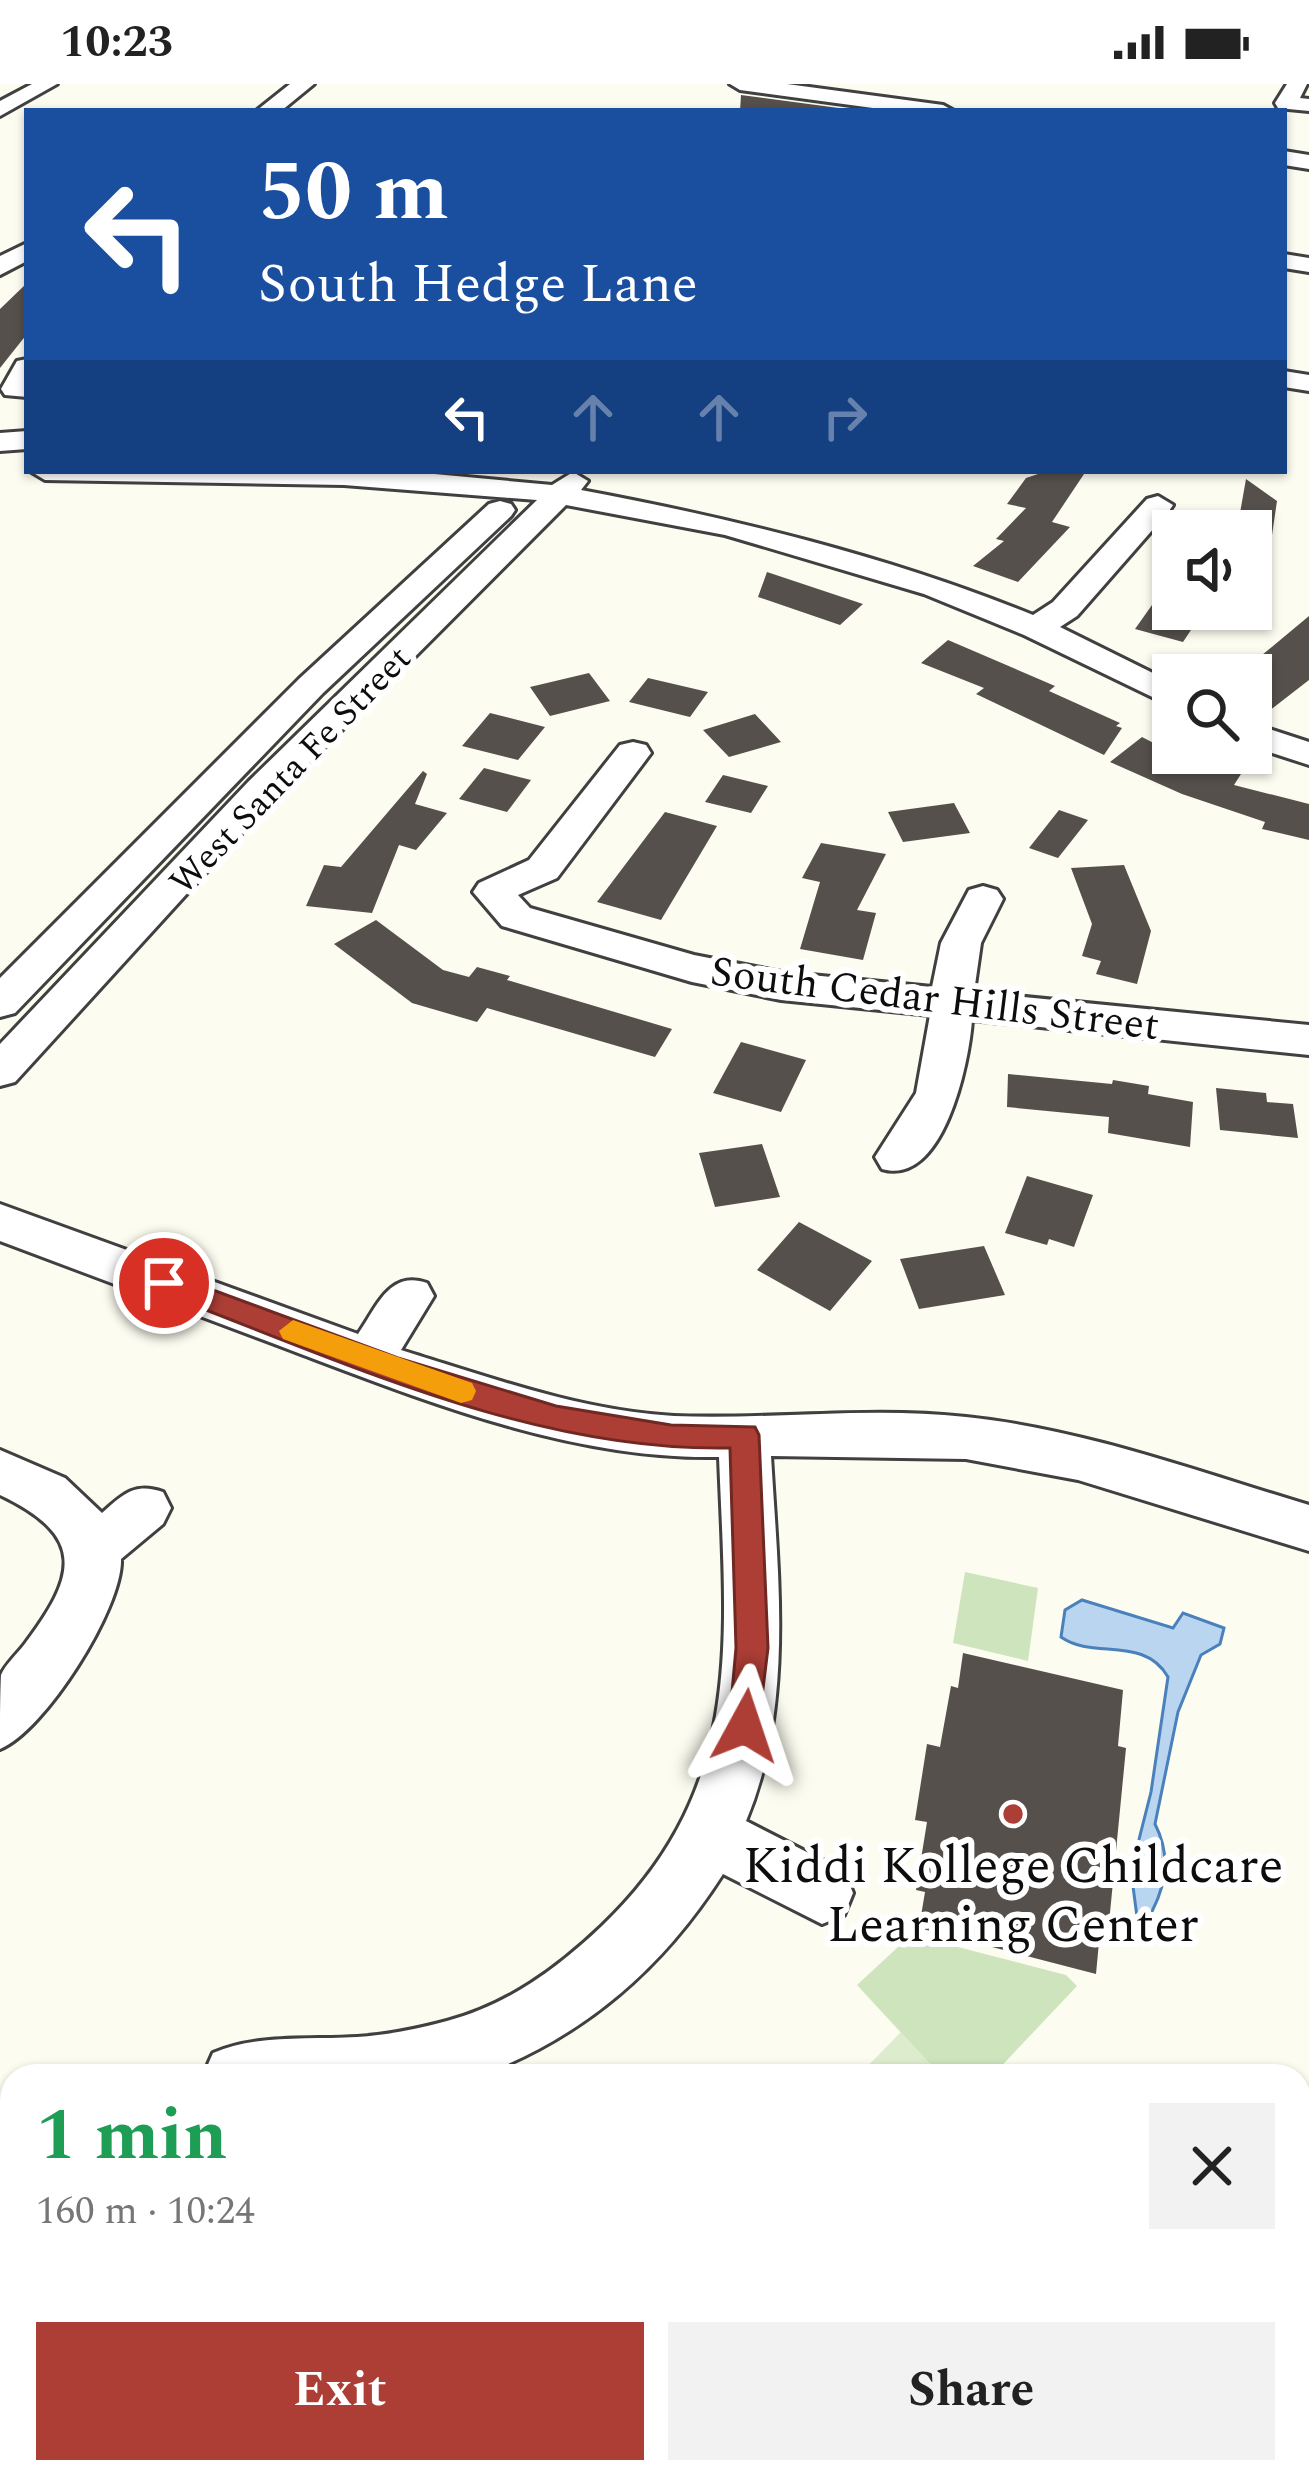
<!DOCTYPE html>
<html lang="en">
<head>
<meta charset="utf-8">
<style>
	body { margin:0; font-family:Spectral,serif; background:#f2f2f2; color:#222; height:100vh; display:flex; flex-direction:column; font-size:45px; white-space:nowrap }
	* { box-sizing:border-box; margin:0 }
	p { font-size:39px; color:#767676 }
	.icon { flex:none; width:66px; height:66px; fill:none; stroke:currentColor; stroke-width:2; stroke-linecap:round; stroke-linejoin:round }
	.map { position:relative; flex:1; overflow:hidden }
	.sheet { position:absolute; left:0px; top:1980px; width:1311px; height:420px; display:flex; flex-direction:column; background:#fff; border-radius:36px 36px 0 0; box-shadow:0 3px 9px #0004 }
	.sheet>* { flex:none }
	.top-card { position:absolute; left:24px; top:24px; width:1263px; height:366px; border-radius:0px; box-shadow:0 3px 9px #0004; background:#1a4fa0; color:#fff; overflow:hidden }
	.buttons { position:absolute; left:1152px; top:426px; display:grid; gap:24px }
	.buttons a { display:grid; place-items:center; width:120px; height:120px; border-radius:0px; background:#fff; box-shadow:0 3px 9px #0004; font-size:60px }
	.pin { position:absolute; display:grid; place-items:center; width:102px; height:102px; color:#fff; margin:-51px; border:6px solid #fff; border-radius:50%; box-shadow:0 3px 12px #0007 }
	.me { position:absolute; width:132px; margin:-66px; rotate:5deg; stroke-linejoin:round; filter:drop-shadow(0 0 9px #0008) }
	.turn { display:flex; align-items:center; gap:42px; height:252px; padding:0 36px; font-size:54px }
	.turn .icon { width:156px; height:156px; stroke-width:2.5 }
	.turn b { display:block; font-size:84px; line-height:102px }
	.lanes { display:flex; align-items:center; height:114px; padding:0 36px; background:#0003; justify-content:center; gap:60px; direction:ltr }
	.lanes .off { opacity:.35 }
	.round { display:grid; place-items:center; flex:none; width:126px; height:126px; border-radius:0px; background:#f2f2f2 }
	.summary { display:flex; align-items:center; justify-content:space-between; height:204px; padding:0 36px }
	h1 { font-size:72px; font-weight:700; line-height:90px; color:#1e9e55 }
	.button { display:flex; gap:24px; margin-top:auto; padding:24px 36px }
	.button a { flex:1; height:138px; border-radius:0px; background:#ad3e36; color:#fff; font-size:48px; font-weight:700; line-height:138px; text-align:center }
	.button a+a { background:#f2f2f2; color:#222 }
	.status { display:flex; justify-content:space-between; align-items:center; height:84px; padding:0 60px; background:#fff; direction:ltr }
	.status svg { height:33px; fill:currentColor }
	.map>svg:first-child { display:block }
</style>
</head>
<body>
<div class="status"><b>10:23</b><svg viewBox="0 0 49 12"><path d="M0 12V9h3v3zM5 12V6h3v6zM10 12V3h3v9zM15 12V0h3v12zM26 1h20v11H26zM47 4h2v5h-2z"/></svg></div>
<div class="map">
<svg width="1309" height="2400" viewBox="0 0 1309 2400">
	<rect width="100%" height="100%" fill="#fdfcf0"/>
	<path fill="#cde4bd" d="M965 1488 1038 1504 1028 1577 953 1559Z
		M911 1851 1066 1891 1077 1902 992 1992H941L857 1901Z"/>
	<path fill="#deecce" d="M901 1948 941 1992H858Z"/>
	<path fill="#bad5ef" stroke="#4a81bd" stroke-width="3" d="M1082 1516 1173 1544 1183 1529 1224 1544 1220 1560 1201 1571 1178 1628 1155 1740C1173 1775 1165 1807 1145 1840L1137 1833 1131 1787 1151 1708 1168 1593C1144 1551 1093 1576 1061 1553L1065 1526Z"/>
	<path fill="#55504b" d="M741 11 861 27H740Z
		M27 199V250L0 284V225Z
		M1047 387H1086L1052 438 1070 443 1018 498 973 482 1004 457 996 455 1026 424 1007 420 1026 394Z
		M1246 395 1277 417 1272 451 1237 446Z
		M767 488 863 520 840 541 758 513Z
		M1152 521 1163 524 1199 534 1183 558 1135 545Z
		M1309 532V596L1269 627 1251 619V591H1238Z
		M948 556 1055 602 1049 607 1120 639 1116 642 1122 644 1104 671 976 610 984 604 921 579Z
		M589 589 610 617 550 632 530 603Z
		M648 594 708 608 690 633 629 618Z
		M490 629 545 643 518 676 462 662Z
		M755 630 781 658 729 673 703 646Z
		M1142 653 1173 669 1241 690 1234 701 1309 720V756L1262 745 1265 738 1182 710 1110 678Z
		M484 684 531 696 507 728 459 715Z
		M423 687 427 690 415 720 447 729 416 766 399 761 372 829 306 822 324 781 341 783Z
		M723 691 768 702 751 729 705 718Z
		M954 719 970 749 903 758 888 728Z
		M1059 726 1088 736 1058 774 1029 764Z
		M665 728 717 742 661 836 597 818Z
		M821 759 886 770 857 826 876 829 863 876 800 865 820 798 802 794Z
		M1124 781 1151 847 1137 900 1096 890 1101 877 1082 872 1092 840 1071 784Z
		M376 836 443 886 469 893 477 883 510 892 507 896 672 945 655 973 487 924 477 938 412 919 334 860Z
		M741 958 806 976 781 1028 713 1009Z
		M1008 990 1112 1000 1113 996 1149 1002 1148 1010 1193 1018 1190 1063 1108 1049 1109 1033 1007 1023Z
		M1216 1004 1266 1009 1267 1018 1293 1020 1298 1054 1220 1046Z
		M762 1060 780 1113 715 1123 699 1069Z
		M1027 1092 1093 1111 1074 1163 1049 1155 1047 1161 1005 1149Z
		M799 1138 872 1177 830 1227 757 1186Z
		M984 1162 1005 1211 919 1225 900 1175Z
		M963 1569 1123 1606 1118 1662 1126 1664 1109 1839 1101 1837 1096 1890 919 1844 925 1808 916 1806 927 1738 915 1736 927 1660 940 1663 951 1602 958 1604Z"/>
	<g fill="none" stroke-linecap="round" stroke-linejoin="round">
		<defs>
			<path id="minor" d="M32 0H57L0 32V17Z
				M290 0H314L281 27H256Z
				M730 0H787L943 21 954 27H895L740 6Z
				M1287 0H1307L1300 14 1309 15V27L1278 24 1275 19Z
				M1284 67 1309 71V85L1284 81Z
				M27 159V177L0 191V172Z
				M1284 170 1309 174V188L1284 184Z
				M27 275V313L5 311 1 305 17 277Z
				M1284 287 1309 291V307L1284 303Z
				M27 347V365L0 367V349Z
				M30 387H402L552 401 573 388 588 397 581 406C736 435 887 472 1033 531L1053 518 1147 415 1158 412 1173 421 1169 427 1077 532 1060 543 1173 599V623L1024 551 924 510 725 451 566 421 275 713 15 998 0 1002V960L249 697 537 416 344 401 45 396Z
				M500 417 511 420 515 426 511 432 323 609 15 929 0 933V894L299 595 489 420Z
				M1251 639 1309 658V681L1251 662Z
				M633 658 646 661 651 669 557 794 518 811 530 824 694 871 781 888 932 903 941 859 969 806 983 802 997 806 1003 815 981 859 974 908 1309 941V971L972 936C969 980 943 1103 882 1085L875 1073 916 1009 930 931 781 916 692 898 502 842 473 808 479 799 529 776 620 661Z
				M0 1120 358 1250C377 1223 389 1186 427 1199L434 1212 401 1266C489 1293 581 1327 674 1332 771 1336 868 1322 966 1333 1083 1345 1196 1387 1309 1421V1467L1078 1396 966 1375 771 1372C778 1493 794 1622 746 1737L844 1787 853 1809 844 1831 822 1840 723 1790C663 1884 585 1952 479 1992H203L213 1969C258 1950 309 1956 357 1953 388 1951 417 1945 447 1937 507 1921 557 1885 602 1842 746 1704 726 1557 719 1373 573 1376 428 1318 293 1267 195 1230 98 1194 0 1157Z
				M0 1366 65 1394 102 1429C123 1410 135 1398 163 1408L171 1424 163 1440 121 1475C123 1524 44 1648 0 1665 0 1645 0 1609 1 1591 5 1581 17 1570 24 1561 76 1492 88 1453 0 1411Z
				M12 2038V2110L0 2115V2043Z"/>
		</defs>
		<use href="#minor" stroke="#404040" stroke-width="6"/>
		<use href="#minor" fill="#fff" fill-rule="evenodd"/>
	</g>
	<path fill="#ad3e36" stroke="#702823" stroke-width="3" d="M164 1188 398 1274 556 1322 671 1341 755 1343 759 1351 768 1564 757 1653 745 1657 734 1653 729 1642 736 1564 730 1364C531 1368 338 1275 154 1206L150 1199Z"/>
	<path fill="#f59e0b" d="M293 1236 472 1299 476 1307 472 1316 461 1319 283 1255 279 1247Z"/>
	<circle fill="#ad3e36" stroke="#fff" stroke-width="4.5" cx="1013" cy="1730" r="12"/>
	<g text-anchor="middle" stroke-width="12" stroke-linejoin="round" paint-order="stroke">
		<g font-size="36" fill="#0d0d0d" stroke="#fff">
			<text transform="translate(289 685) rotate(-46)" y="13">West Santa Fe Street</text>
		</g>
		<g font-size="42" fill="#0d0d0d" stroke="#fff">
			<text transform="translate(935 913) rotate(7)" y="15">South Cedar Hills Street</text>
		</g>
		<g font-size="51" fill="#0d0d0d" stroke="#fff">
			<text x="1013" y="1798">Kiddi Kollege Childcare<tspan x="1013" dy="59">Learning Center</tspan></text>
		</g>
	</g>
</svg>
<div class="buttons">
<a><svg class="icon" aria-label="sound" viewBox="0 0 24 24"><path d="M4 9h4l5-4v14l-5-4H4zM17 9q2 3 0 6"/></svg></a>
<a><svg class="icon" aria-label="search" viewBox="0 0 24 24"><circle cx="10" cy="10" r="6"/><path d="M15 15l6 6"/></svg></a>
</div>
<div class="pin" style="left:164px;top:1199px;background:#d93025"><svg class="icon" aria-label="arrive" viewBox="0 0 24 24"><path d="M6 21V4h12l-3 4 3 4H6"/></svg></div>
<svg class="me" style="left:745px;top:1642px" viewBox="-20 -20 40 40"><path d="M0-17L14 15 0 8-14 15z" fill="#ad3e36" stroke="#fff" stroke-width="4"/></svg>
<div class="top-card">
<div class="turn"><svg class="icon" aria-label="left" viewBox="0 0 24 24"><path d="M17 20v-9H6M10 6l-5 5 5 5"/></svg><div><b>50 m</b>South Hedge Lane</div></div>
<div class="lanes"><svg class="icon" aria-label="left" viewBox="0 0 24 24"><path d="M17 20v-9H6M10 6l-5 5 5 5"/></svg><svg class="icon off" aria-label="ahead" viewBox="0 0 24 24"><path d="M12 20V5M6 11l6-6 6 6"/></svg><svg class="icon off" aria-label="ahead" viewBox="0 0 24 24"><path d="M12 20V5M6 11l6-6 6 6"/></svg><svg class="icon off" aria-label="right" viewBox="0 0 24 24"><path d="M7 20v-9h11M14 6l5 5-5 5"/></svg></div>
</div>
<section class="sheet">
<div class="summary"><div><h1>1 min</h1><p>160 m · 10:24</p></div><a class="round"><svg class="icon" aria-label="close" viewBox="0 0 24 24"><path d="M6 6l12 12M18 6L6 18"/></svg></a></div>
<div class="button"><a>Exit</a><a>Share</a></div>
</section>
</div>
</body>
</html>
